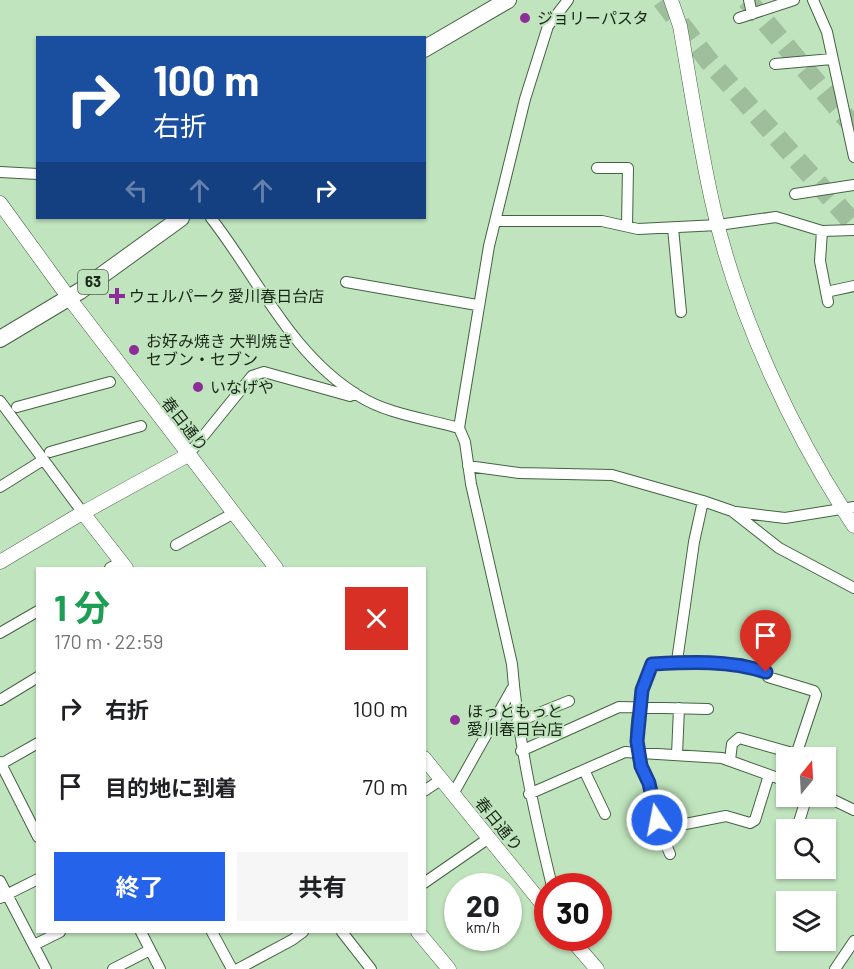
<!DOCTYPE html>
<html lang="ja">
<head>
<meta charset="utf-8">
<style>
	body { margin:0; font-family:Barlow,"Noto Sans JP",sans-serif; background:#f6f6f6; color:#202124; height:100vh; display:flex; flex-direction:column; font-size:22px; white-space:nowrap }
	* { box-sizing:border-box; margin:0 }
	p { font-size:20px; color:#757577 }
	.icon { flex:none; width:33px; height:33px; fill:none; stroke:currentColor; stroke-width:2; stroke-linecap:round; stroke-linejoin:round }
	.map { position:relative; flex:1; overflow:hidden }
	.drawer { position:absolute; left:36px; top:567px; width:390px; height:366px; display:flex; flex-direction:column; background:#fff; border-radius:0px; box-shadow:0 2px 4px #0004 }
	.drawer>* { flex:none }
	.banner { position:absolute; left:36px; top:36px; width:390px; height:183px; border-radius:0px; box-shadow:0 2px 4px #0004; background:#1a4fa0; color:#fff; overflow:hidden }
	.needle { width:39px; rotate:18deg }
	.controls { position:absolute; left:776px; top:747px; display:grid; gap:12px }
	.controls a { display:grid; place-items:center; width:60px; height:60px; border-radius:0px; background:#fff; box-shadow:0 2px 4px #0004; font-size:30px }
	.speed { position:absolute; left:444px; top:873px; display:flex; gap:12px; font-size:30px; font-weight:700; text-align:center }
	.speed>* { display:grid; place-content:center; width:78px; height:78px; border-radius:50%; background:#fff; box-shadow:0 2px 4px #0004; line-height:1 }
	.speed small { font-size:15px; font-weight:400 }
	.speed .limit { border:9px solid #d22; background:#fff; color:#111 }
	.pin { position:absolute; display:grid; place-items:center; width:51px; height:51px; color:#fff; margin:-62px -26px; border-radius:50% 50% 50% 0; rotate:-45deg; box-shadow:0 0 6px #0007 }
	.pin .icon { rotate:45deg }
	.me { position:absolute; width:66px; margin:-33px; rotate:349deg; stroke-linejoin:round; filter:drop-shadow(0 0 4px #0008) }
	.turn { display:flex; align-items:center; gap:21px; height:126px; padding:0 18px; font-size:27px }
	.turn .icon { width:78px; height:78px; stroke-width:2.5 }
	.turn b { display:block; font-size:42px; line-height:51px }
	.lanes { display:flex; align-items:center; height:57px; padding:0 18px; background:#0003; justify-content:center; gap:30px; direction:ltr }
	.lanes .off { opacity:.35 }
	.round { display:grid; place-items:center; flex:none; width:63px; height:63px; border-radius:0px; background:#f6f6f6 }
	.overview { display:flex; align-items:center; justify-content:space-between; height:102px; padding:0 18px }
	h1 { font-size:36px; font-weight:700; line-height:45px; color:#1e9e55 }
	.cta { display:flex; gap:12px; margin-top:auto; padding:12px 18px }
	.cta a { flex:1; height:69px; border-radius:0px; background:#2563eb; color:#fff; font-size:24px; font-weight:700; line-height:69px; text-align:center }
	.cta a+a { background:#f6f6f6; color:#202124 }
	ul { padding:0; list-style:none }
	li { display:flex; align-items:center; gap:18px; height:78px; padding:0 18px }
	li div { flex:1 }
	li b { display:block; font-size:22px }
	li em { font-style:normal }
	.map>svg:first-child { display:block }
</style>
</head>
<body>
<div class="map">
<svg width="854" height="969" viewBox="0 0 854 969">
	<rect width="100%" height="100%" fill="#c0e4bd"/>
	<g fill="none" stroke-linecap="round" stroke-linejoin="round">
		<path stroke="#9fbe9c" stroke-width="20" stroke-dasharray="20 10" stroke-linecap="butt" d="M662 0 708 60 854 224
			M747 0 854 127"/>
		<defs>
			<path id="minor" d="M749 0 752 14
				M813 0 827 32 854 157
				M739 18 794 0
				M775 64 832 59
				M597 168H628L627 226
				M0 172 38 174
				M795 194 854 185
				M211 218C258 278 291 355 359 396 387 414 427 419 459 428
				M495 221H602L638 229 718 225 776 217 822 231 854 230
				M673 228 681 312
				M822 231 820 261 828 302
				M346 282 477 305
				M826 292 854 286
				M0 401 83 513
				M17 407 110 382
				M50 452 141 426
				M188 455 252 376 264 372 350 396 355 393
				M468 466 519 473 612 475 703 501
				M0 487 43 460
				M736 512 785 518 854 507
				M176 545 234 513
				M110 568 121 562
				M0 633 38 611
				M677 661 741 664 766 672 768 677 814 691 816 695 795 758
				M0 700 38 677
				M517 722 569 701
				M521 751 619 707 708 709
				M677 755 679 708
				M730 760 732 744 739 738 796 754
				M0 762 38 837
				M1 764 38 743
				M584 770 605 814
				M424 791 442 779
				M453 794 512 689
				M529 794 625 752 722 758 786 781
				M825 796 854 810
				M798 825 807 796
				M660 829 726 816 750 823 755 820 769 775
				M670 854C659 831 658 807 649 783 647 778 643 773 641 767 630 736 640 692 652 664L677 661 694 542 703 501 732 511 779 548 854 588
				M0 881 46 969
				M424 883 489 838
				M552 886C534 812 518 740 512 664L471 484 465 442 459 428 489 246 525 99 548 26 568 0
				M0 898 38 879
				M141 932 160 969
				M212 932 232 969
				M342 932 371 969
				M34 945 60 932
				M113 969 150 950
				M238 969 292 940 303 932
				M835 969 854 941"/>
			<path id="tertiary" d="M671 0 680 26C691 88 700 150 714 210 738 316 794 436 854 526
				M0 203 69 298 276 568
				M83 513 126 568
				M0 562 77 516 188 455
				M424 758 548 911
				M418 932 449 969
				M570 938 597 969"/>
			<path id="primary" d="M424 49 508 0
				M0 339 80 291 181 218"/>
		</defs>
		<use href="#minor" stroke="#446342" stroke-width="12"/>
		<use href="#tertiary" stroke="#446342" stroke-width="15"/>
		<use href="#primary" stroke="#446342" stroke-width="18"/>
		<use href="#minor" stroke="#fff" stroke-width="10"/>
		<use href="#tertiary" stroke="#fff" stroke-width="14"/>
		<use href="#primary" stroke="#fff" stroke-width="16"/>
	</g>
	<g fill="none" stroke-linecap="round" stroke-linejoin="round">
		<defs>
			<path id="route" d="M657 820 649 783 641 766 637 741 642 690 652 664C691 662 728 660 766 672"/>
		</defs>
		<use href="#route" stroke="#184099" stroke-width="15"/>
		<use href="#route" stroke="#2563eb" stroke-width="10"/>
	</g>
	<g fill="#8d2e98" stroke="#c0e4bd" stroke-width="2">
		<circle cx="525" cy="18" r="6"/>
		<path d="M114 287h6v6h6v6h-6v6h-6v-6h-6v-6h6z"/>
		<circle cx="134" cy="350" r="6"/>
		<circle cx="198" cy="387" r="6"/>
		<circle cx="455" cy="720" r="6"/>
	</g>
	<g text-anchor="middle" stroke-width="4.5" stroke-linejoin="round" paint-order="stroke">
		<rect fill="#c0e4bd" stroke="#4b5f4a" stroke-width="1.5" x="78" y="270" width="30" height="24" rx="4.5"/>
		<g font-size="15" font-weight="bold" fill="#192618">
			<text x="93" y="287">63</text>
		</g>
		<g font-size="16" fill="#192618" stroke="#c0e4bd" text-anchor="start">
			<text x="537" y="24">ジョリーパスタ</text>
			<text x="129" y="302">ウェルパーク 愛川春日台店</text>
			<text x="146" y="347">お好み焼き 大判焼き<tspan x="146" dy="18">セブン・セブン</tspan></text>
			<text x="210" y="393">いなげや</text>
			<text x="467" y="717">ほっともっと<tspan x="467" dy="18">愛川春日台店</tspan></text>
		</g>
		<g font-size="16" fill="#192618" stroke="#c0e4bd">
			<text transform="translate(185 424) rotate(52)" y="6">春日通り</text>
			<text transform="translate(499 824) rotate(51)" y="6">春日通り</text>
		</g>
	</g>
</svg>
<div class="controls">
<a><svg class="needle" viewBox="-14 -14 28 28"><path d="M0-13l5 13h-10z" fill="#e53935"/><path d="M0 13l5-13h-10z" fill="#757577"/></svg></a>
<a><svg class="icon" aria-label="search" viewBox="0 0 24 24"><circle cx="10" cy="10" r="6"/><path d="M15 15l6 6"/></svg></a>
<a><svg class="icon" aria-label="layers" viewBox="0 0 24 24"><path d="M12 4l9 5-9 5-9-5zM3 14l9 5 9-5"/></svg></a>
</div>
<div class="speed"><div>20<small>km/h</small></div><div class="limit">30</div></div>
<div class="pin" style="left:766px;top:672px;background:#d93025"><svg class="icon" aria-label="arrive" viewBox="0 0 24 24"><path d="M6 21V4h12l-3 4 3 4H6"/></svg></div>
<svg class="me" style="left:657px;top:820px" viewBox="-20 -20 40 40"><circle r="17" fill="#2563eb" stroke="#fff" stroke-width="3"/><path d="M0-11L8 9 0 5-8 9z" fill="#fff"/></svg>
<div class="banner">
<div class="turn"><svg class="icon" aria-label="right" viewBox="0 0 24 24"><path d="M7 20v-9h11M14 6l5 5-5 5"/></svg><div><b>100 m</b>右折</div></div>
<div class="lanes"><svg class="icon off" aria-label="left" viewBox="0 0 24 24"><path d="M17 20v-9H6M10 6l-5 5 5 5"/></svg><svg class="icon off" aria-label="ahead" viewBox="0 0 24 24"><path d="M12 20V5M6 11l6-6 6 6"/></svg><svg class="icon off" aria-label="ahead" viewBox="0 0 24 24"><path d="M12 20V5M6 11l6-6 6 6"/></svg><svg class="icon" aria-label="right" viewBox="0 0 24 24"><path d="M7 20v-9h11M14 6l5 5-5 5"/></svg></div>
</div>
<section class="drawer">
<div class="overview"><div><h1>1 分</h1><p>170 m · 22:59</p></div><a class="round" style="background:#d93025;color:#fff"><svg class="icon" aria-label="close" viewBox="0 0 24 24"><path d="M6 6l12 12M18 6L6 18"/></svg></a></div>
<ul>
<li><svg class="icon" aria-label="right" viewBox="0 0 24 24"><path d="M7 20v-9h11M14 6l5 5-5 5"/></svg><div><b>右折</b></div><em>100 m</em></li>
<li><svg class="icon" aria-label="arrive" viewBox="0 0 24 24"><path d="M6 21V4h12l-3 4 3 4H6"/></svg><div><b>目的地に到着</b></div><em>70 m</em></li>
</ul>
<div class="cta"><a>終了</a><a>共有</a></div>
</section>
</div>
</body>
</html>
